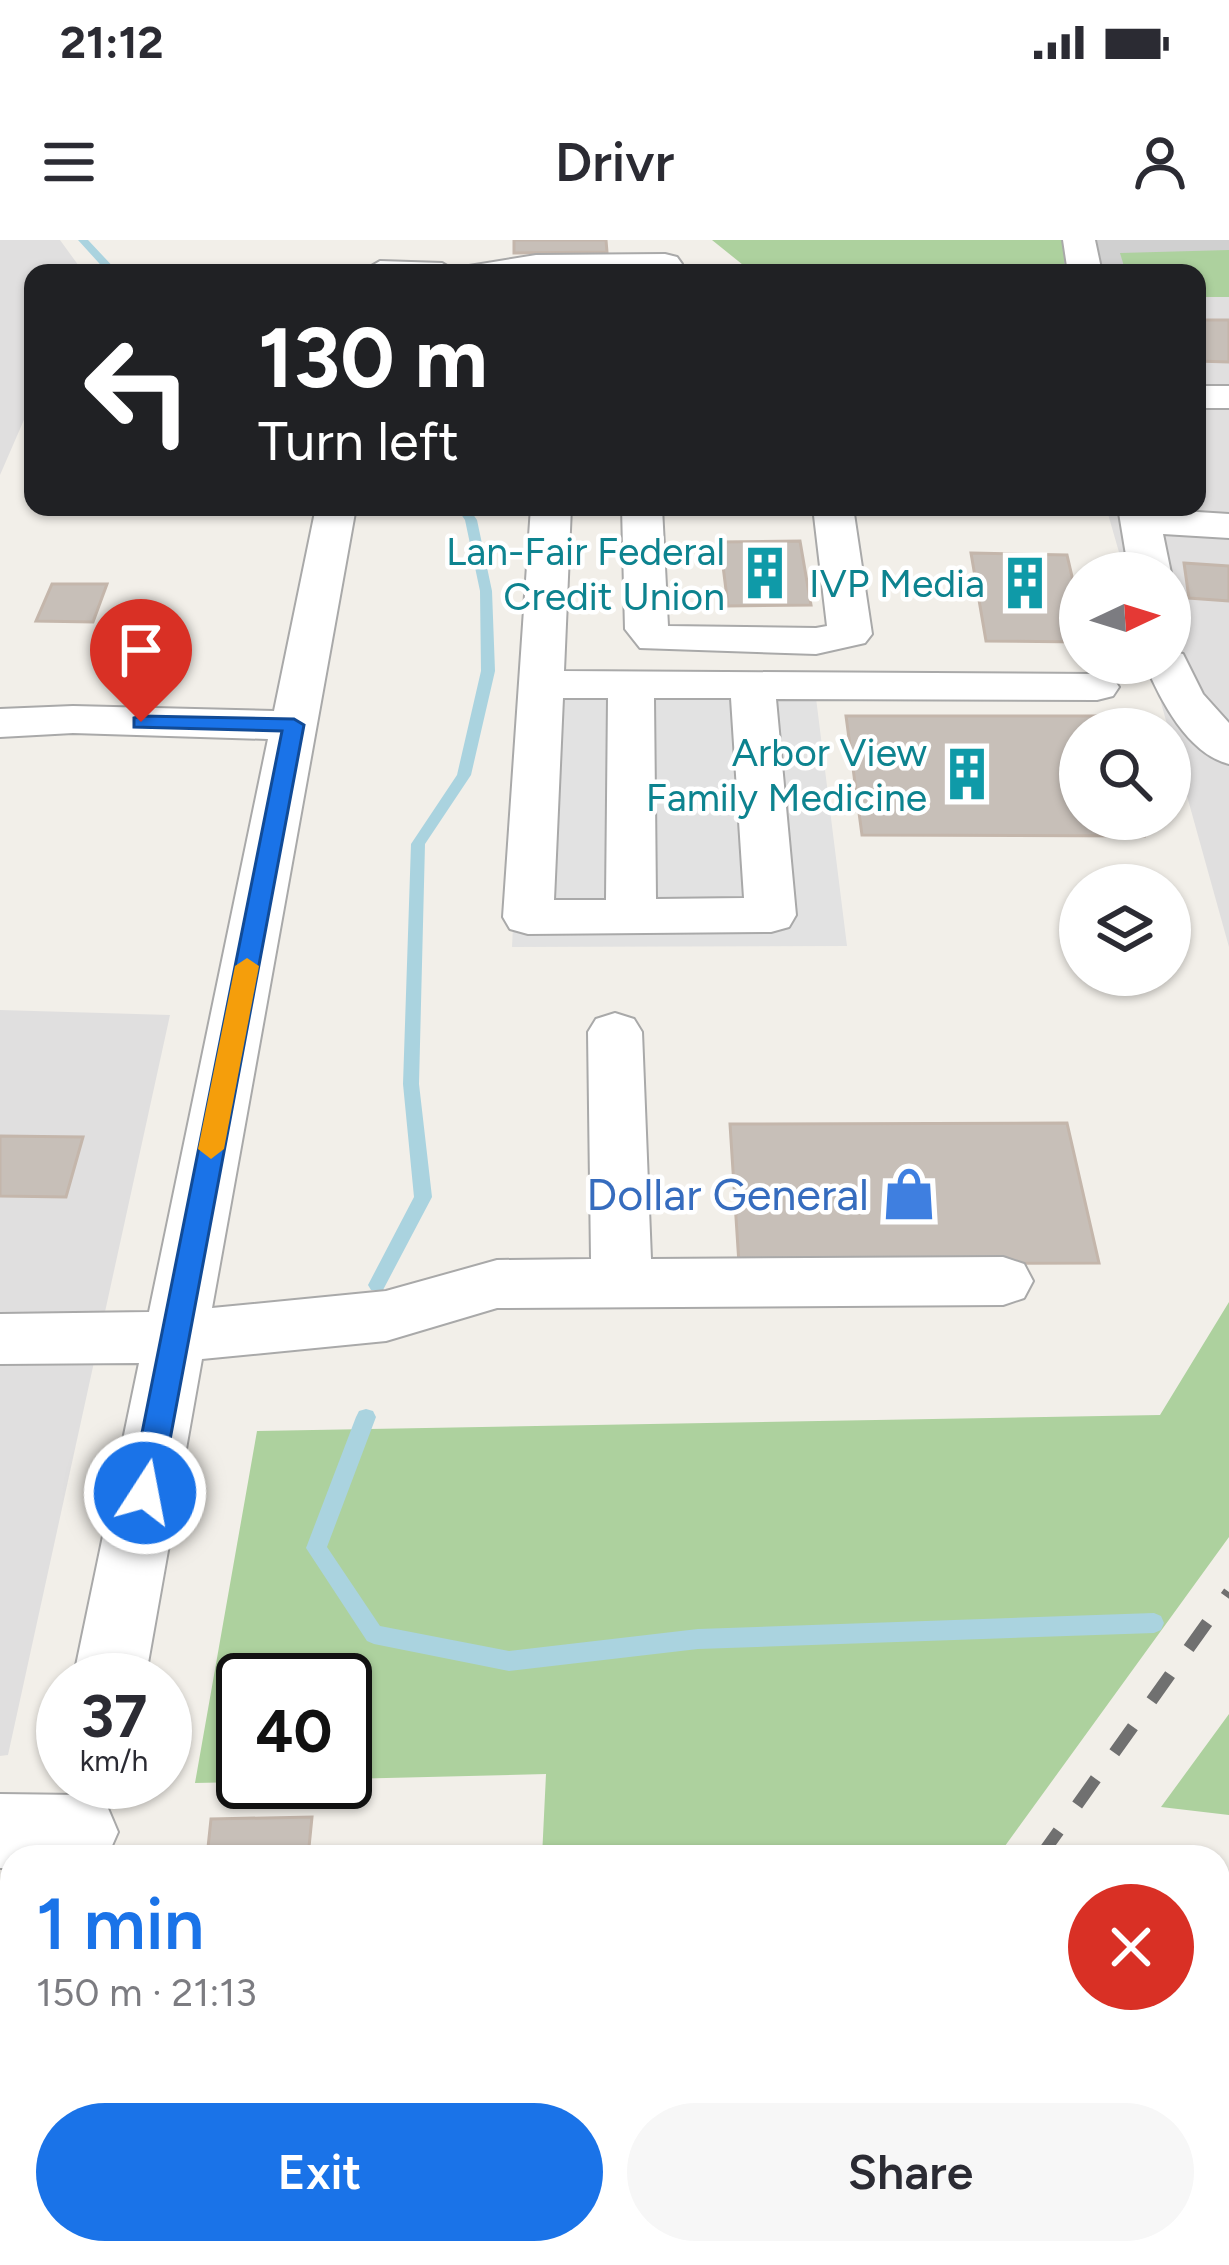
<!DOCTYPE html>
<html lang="en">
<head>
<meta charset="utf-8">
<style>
	body { margin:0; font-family:Figtree,sans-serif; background:#f7f7f7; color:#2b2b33; height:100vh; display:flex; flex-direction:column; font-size:45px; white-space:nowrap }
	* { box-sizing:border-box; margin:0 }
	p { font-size:39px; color:#7c7c81 }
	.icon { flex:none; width:66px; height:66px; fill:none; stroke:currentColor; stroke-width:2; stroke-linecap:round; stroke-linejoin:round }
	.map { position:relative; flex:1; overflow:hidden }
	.side { position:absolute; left:0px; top:1605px; width:1230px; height:420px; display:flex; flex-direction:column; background:#fff; border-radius:36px 36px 0 0; box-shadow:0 3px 9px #0004 }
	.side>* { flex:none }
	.banner { position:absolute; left:24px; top:24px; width:1182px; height:252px; border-radius:24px; box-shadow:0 3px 9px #0004; background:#202124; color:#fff; overflow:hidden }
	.needle { width:78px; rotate:86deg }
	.fabs { position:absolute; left:1059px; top:312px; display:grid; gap:24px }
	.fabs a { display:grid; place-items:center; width:132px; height:132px; border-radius:50%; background:#fff; box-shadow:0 3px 9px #0004; font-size:60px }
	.speed { position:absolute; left:36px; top:1413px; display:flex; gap:24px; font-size:60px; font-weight:700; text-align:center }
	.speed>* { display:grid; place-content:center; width:156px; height:156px; border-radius:50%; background:#fff; box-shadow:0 3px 9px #0004; line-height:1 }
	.speed small { font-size:30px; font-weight:400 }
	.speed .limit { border:6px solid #111; border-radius:18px; background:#fff; color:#111 }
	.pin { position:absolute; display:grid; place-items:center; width:102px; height:102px; color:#fff; margin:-123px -51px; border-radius:50% 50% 50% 0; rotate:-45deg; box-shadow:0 0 12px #0007 }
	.pin .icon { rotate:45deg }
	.me { position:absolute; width:132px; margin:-66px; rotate:11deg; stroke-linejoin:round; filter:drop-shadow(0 0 9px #0008) }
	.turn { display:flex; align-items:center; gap:42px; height:252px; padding:0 36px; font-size:54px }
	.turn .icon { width:156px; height:156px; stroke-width:2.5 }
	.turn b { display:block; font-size:84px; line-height:102px }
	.round { display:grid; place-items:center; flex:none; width:126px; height:126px; border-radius:63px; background:#f7f7f7 }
	.overview { display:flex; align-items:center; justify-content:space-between; height:204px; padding:0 36px }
	h1 { font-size:72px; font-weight:600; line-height:90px; color:#1a73e8 }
	.action { display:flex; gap:24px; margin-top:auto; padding:24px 36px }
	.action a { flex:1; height:138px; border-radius:72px; background:#1a73e8; color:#fff; font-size:48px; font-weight:600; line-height:138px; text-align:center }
	.action a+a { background:#f7f7f7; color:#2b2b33 }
	.status { display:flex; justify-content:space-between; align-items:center; height:84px; padding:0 60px; background:#fff; direction:ltr }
	.status svg { height:33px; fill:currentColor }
	header { display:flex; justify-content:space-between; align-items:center; height:156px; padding:0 36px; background:#fff; font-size:54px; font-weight:600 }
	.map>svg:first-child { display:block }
</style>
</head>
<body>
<div class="status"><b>21:12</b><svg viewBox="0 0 49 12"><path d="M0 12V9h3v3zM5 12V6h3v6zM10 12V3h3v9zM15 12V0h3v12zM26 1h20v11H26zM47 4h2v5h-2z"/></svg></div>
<header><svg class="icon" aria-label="menu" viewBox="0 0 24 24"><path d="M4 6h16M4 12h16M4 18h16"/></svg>Drivr<svg class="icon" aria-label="person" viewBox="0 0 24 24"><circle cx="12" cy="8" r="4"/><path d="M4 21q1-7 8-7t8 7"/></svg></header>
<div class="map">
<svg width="1229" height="2025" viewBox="0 0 1229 2025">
	<rect width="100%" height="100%" fill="#f2efe9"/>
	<path fill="#e0dfdf" d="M0 0H60L84 33H33V159L0 235Z
		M1197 57H1229V707L1150 423H1170V333H1125L1106 267H1197Z
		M0 770 170 775 8 1515 0 1516Z"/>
	<path fill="#d0d0d0" d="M1040 0H1229V22L1050 26Z"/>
	<path fill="#add19e" d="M712 0H1063L1065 33H753Z
		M1229 10V57H1197V33H1126L1120 13Z
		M1229 1062V1297L997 1617H542L546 1534 345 1539V1440H243V1542L195 1543 257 1191 1160 1175Z
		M1229 1474V1575L1161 1567Z"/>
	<path fill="#e2e2e2" d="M815 450 847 706 512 707 524 451Z"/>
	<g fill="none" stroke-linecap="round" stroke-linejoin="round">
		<path fill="#aad3df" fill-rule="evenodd" d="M78 0H88L119 33H108Z
			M456 267H468L477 280 492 351 495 431 471 535 425 604 419 844 432 957 383 1050H371L368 1045 414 957 403 844 411 604 457 535 481 431 480 351 465 280Z
			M366 1169 373 1171 376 1177 327 1307 380 1386 509 1411 698 1389 1154 1373 1161 1376 1164 1383 1161 1390 1154 1393 698 1409 509 1431 374 1404 367 1401 306 1308 356 1177 359 1171Z"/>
	</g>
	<path fill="#c7bfb8" stroke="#c4b6ab" stroke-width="3" d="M514 0H606L607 12 514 13Z
		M1197 80H1229V122L1197 121Z
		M800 301 811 365 728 366 720 302Z
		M971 313 1067 315 1080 371V402L986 401Z
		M1184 323 1229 326V361L1189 358Z
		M52 344H107L93 382 36 381Z
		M846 476H1110L1114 489H1080V579H1139L1144 596 862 595Z
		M1067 883 1099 1023 739 1024 730 884Z
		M0 896 83 897 66 957 0 956Z
		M312 1577 308 1617H207L211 1579Z
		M265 2013H398V2025H263Z"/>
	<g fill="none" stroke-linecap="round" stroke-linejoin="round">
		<defs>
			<path id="minor" d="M1063 0H1095L1102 33H1068Z
				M665 14 677 17 682 24 677 31 464 33 469 26 536 15Z
				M380 21 442 23 459 33 363 31Z
				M1197 146H1229V168H1197Z
				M316 267H356L212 1068 386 1051 497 1020 591 1019 588 792 596 779 615 773 634 779 642 792 651 1019 1003 1017 1024 1024 1033 1041 1024 1058 1003 1065 497 1068 386 1101 202 1119 145 1440H73L139 1123 0 1124V1074L149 1072 268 499 73 493 0 497V469L73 466 274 471Z
				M531 267H571L564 431 1097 434 1113 438 1119 447 1113 456 1097 460 776 459 796 675 789 687 771 692 528 694 510 689 503 677ZM563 458H608L606 660H554ZM654 458H731L744 658 656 659Z
				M622 267H662L668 386 816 388 827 386 813 267H853L872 394 865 403 816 414 640 408 625 389Z
				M1118 267 1229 274V298L1163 294 1171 333 1170 334 1129 333Z
				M1170 411 1183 414 1203 454 1229 483V524C1188 514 1160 460 1145 423H1170Z
				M0 1554 80 1555 107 1566 118 1592 107 1617H12V1628H0Z
				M12 1901V2013H41L36 2025H0V1906Z"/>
		</defs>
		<use href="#minor" stroke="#a9a9a9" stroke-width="4"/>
		<use href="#minor" fill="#fff" fill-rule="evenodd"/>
		<path stroke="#707070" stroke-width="12" stroke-dasharray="32 32" stroke-linecap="butt" d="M1040 1617 1229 1352
			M741 2025 750 2013"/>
	</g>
	<path fill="#1a73e8" stroke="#114b97" stroke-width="3" d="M141 476 294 479 304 485 160 1253 156 1263 145 1266 134 1263 130 1253 282 491 134 487V478Z"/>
	<path fill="#f59e0b" d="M247 718 259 726 224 909 211 919 198 909 235 726Z"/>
	<defs>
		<symbol id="building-bare" viewBox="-9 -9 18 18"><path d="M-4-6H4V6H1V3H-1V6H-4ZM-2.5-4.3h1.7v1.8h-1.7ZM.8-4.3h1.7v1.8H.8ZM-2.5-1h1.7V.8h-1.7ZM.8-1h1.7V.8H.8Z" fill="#0f9aa8" stroke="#fff" stroke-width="2.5" paint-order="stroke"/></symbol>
		<symbol id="shop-bare" viewBox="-9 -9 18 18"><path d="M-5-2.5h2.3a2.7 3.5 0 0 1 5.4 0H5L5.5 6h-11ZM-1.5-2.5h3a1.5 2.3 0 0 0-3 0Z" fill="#3f7fe0" stroke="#fff" stroke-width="2.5" paint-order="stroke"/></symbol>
	</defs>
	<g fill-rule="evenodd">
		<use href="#building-bare" x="727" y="295" width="76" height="76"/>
		<use href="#building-bare" x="987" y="305" width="76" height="76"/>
		<use href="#building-bare" x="929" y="496" width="76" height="76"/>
		<use href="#shop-bare" x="871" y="916" width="76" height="76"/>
	</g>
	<g text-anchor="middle" stroke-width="9" stroke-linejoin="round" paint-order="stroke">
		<g font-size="39" fill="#0d838f" stroke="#fff" text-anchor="end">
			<text x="725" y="325">Lan-Fair Federal<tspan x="725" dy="45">Credit Union</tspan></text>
			<text x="985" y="357">IVP Media</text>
			<text x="927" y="526">Arbor View<tspan x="927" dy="45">Family Medicine</tspan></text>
		</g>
		<g font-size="45" fill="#366cbe" stroke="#fff" text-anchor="end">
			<text x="869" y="970">Dollar General</text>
		</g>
	</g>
</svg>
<div class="fabs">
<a><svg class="needle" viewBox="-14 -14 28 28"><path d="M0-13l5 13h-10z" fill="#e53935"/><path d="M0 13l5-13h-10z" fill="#7c7c81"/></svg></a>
<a><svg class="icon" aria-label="search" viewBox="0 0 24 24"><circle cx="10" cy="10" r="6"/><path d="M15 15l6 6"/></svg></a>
<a><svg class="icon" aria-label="layers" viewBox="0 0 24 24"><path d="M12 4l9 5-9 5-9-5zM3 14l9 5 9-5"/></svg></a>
</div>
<div class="speed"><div>37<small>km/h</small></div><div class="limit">40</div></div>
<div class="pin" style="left:141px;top:482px;background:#d93025"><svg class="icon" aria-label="arrive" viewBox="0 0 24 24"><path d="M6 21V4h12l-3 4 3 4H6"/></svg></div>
<svg class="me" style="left:145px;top:1253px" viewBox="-20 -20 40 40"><circle r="17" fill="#1a73e8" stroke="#fff" stroke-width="3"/><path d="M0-11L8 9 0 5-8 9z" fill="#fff"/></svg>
<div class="banner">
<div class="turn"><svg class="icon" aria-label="left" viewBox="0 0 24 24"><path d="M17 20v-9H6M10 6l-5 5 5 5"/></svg><div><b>130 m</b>Turn left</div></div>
</div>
<section class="side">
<div class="overview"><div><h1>1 min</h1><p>150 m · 21:13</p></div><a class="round" style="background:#d93025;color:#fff"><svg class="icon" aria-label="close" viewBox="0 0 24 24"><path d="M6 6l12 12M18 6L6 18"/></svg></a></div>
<div class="action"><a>Exit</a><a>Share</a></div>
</section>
</div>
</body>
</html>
